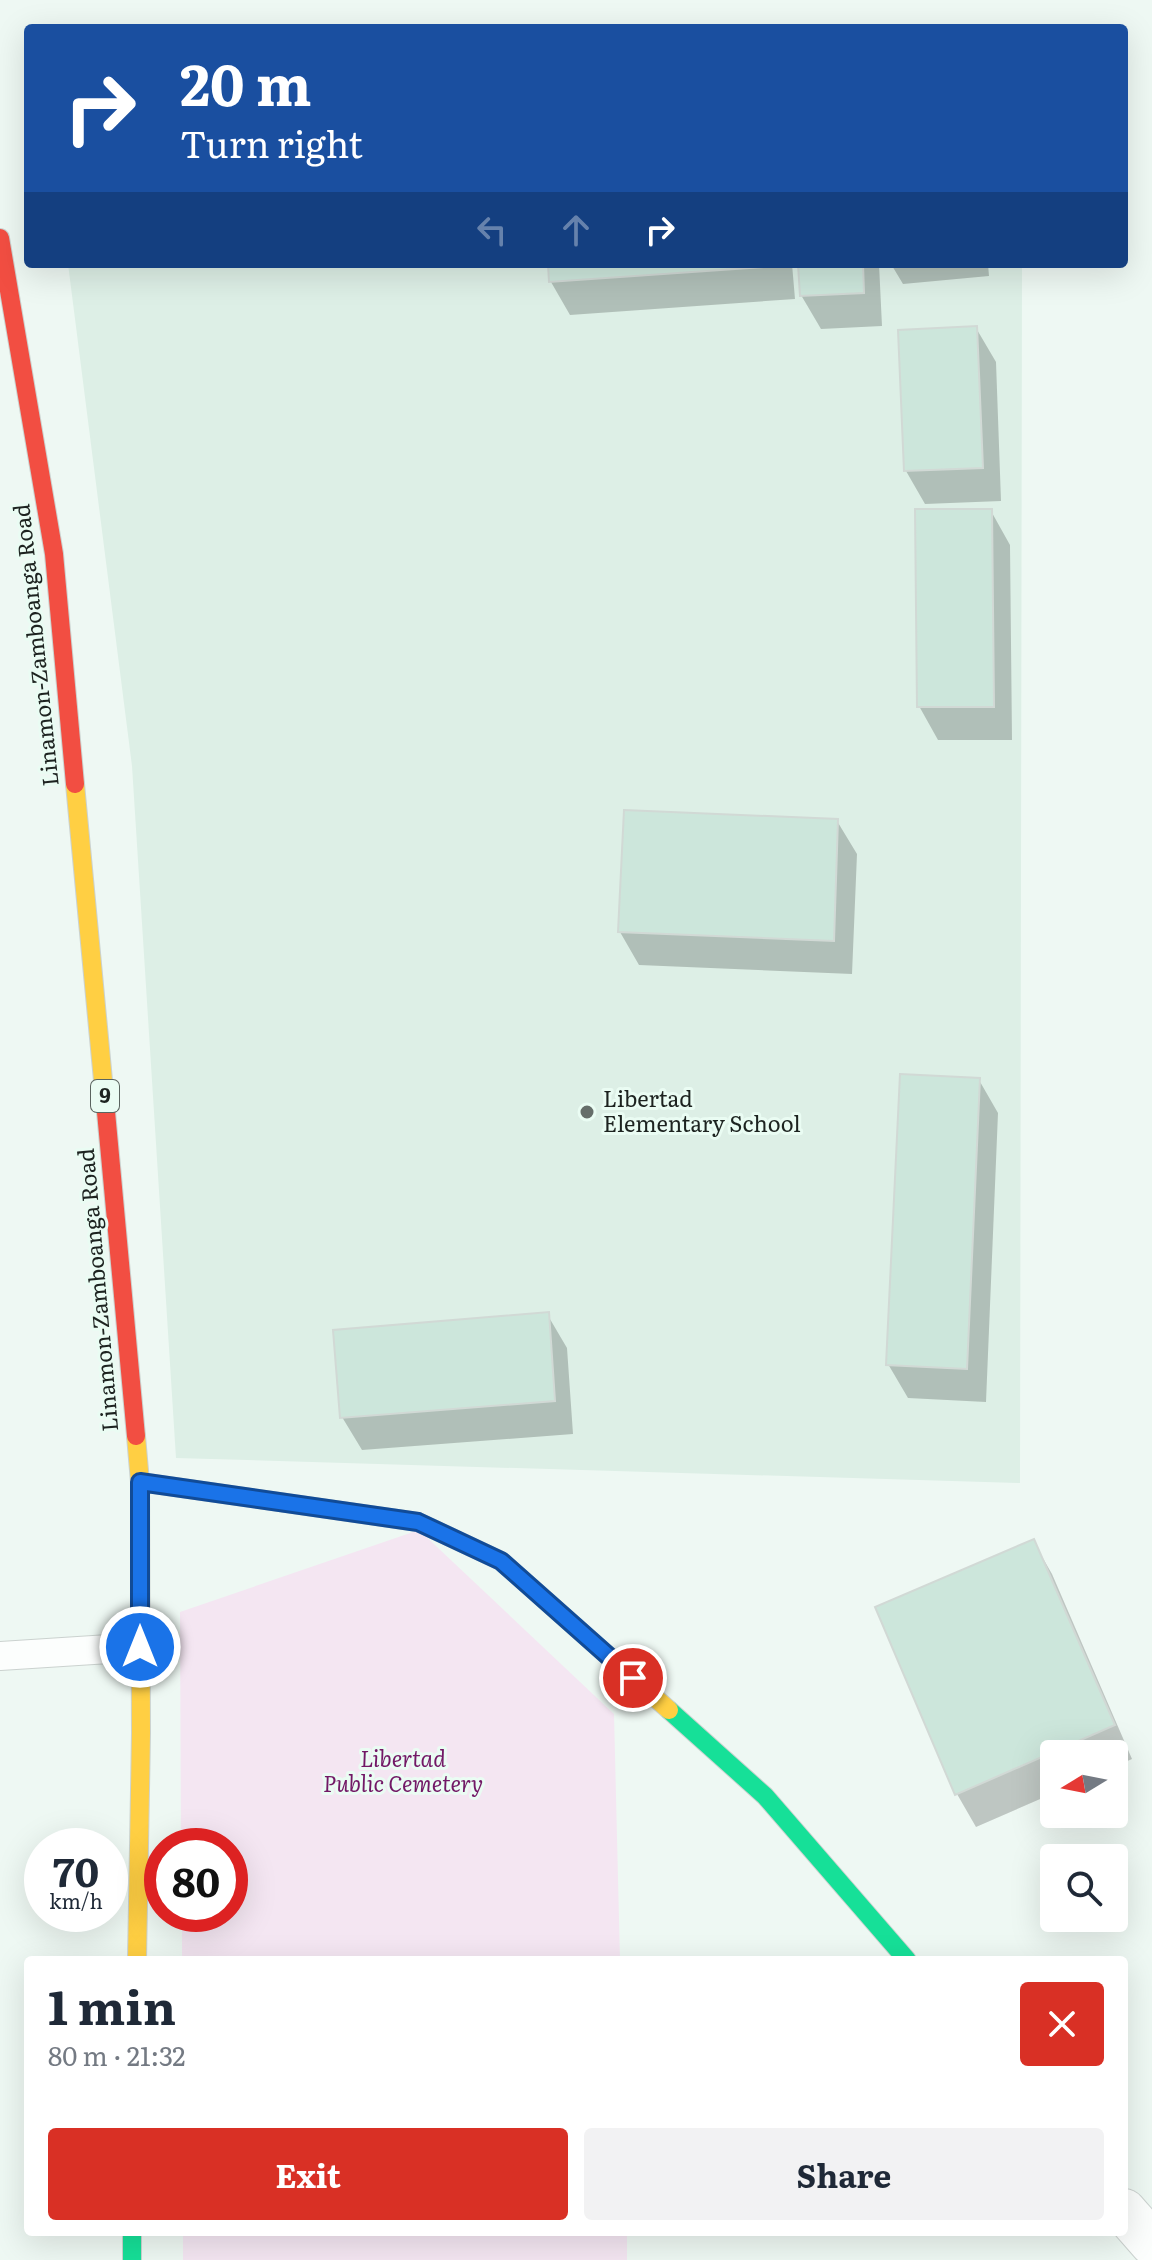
<!DOCTYPE html>
<html lang="en">
<head>
<meta charset="utf-8">
<style>
	body { margin:0; font-family:Literata,serif; background:#f2f2f3; color:#1f2937; height:100vh; display:flex; flex-direction:column; font-size:30px; white-space:nowrap }
	* { box-sizing:border-box; margin:0 }
	p { font-size:26px; color:#747a83 }
	.icon { flex:none; width:44px; height:44px; fill:none; stroke:currentColor; stroke-width:2; stroke-linecap:round; stroke-linejoin:round }
	.map { position:relative; flex:1; overflow:hidden }
	.drawer { position:absolute; left:24px; top:1956px; width:1104px; height:280px; display:flex; flex-direction:column; background:#fff; border-radius:8px; box-shadow:0 8px 32px #0002 }
	.drawer>* { flex:none }
	.guide { position:absolute; left:24px; top:24px; width:1104px; height:244px; border-radius:8px; box-shadow:0 8px 32px #0002; background:#1a4fa0; color:#fff; overflow:hidden }
	.needle { width:52px; rotate:260deg }
	.buttons { position:absolute; left:1040px; top:1740px; display:grid; gap:16px }
	.buttons a { display:grid; place-items:center; width:88px; height:88px; border-radius:8px; background:#fff; box-shadow:0 8px 32px #0002; font-size:40px }
	.speed { position:absolute; left:24px; top:1828px; display:flex; gap:16px; font-size:40px; font-weight:700; text-align:center }
	.speed>* { display:grid; place-content:center; width:104px; height:104px; border-radius:50%; background:#fff; box-shadow:0 8px 32px #0002; line-height:1 }
	.speed small { font-size:20px; font-weight:400 }
	.speed .limit { border:12px solid #d22; background:#fff; color:#111 }
	.pin { position:absolute; display:grid; place-items:center; width:68px; height:68px; color:#fff; margin:-34px; border:4px solid #fff; border-radius:50%; box-shadow:0 2px 8px #0007 }
	.me { position:absolute; width:88px; margin:-44px; rotate:0deg; stroke-linejoin:round; filter:drop-shadow(0 0 6px #0008) }
	.turn { display:flex; align-items:center; gap:28px; height:168px; padding:0 24px; font-size:36px }
	.turn .icon { width:104px; height:104px; stroke-width:2.5 }
	.turn b { display:block; font-size:56px; line-height:68px }
	.lanes { display:flex; align-items:center; height:76px; padding:0 24px; background:#0003; justify-content:center; gap:40px; direction:ltr }
	.lanes .off { opacity:.35 }
	.round { display:grid; place-items:center; flex:none; width:84px; height:84px; border-radius:8px; background:#f2f2f3 }
	.head { display:flex; align-items:center; justify-content:space-between; height:136px; padding:0 24px }
	h1 { font-size:48px; font-weight:700; line-height:60px }
	.primary-button { display:flex; gap:16px; margin-top:auto; padding:16px 24px }
	.primary-button a { flex:1; height:92px; border-radius:8px; background:#d93025; color:#fff; font-size:32px; font-weight:700; line-height:92px; text-align:center }
	.primary-button a+a { background:#f2f2f3; color:#1f2937 }
	.map>svg:first-child { display:block }
</style>
</head>
<body>
<div class="map">
<svg width="1152" height="2260" viewBox="0 0 1152 2260">
	<rect width="100%" height="100%" fill="#eef8f3"/>
	<path fill="#ddefe6" d="M68 264H1022L1020 1483 176 1458 132 766Z"/>
	<path fill="#f4e6f2" d="M419 1530 614 1714 620 1960H182V1914H230V1846H181L180 1612Z
		M183 2232H627V2260H183Z"/>
	<path fill="#0003" d="M550 264H792L795 299 570 315 551 282Z
		M800 264H879L882 326 821 329 801 295Z
		M891 264H988L989 276 903 284Z
		M976 328 996 362 1001 501 925 504 906 471Z
		M991 511 1010 545 1012 740H938L919 706Z
		M837 821 857 854 852 974 639 965 620 932Z
		M979 1080 998 1113 986 1402 908 1398 888 1364Z
		M547 1314 567 1348 573 1434 362 1450 342 1417Z
		M1033 1541 1052 1574 1132 1759 1114 1767V1754H1054V1793L976 1827 957 1794Z"/>
	<path fill="#cce6db" stroke="#d1d9d5" stroke-width="2" d="M548 264H777V266L549 282Z
		M798 264H863L864 293 800 296Z
		M977 326 983 468 904 471 898 330Z
		M915 509H992L994 707H917Z
		M624 810 838 819 834 941 618 932Z
		M900 1074 980 1078 967 1369 886 1365Z
		M549 1312 555 1401 340 1418 333 1330Z
		M1034 1539 1115 1725 955 1795 875 1607Z"/>
	<g fill="none" stroke-linecap="round" stroke-linejoin="round">
		<defs>
			<path id="lane" d="M0 1656 140 1647"/>
			<path id="street" d="M1124 2211 1152 2243"/>
			<path id="fast" d="M669 1710 765 1796 907 1960
				M132 2232V2260"/>
			<path id="slow" d="M75 784 106 1112
				M136 1436 140 1482 141 1733 137 1960
				M140 1482 418 1522 501 1561 669 1710"/>
			<path id="jam" d="M0 238 54 554 75 784
				M106 1112 136 1436"/>
		</defs>
		<use href="#lane" stroke="#cbd2cf" stroke-width="30"/>
		<use href="#street" stroke="#cbd2cf" stroke-width="46"/>
		<use href="#fast" stroke="#cbd2cf" stroke-width="20"/>
		<use href="#slow" stroke="#cbd2cf" stroke-width="20"/>
		<use href="#jam" stroke="#cbd2cf" stroke-width="20"/>
		<use href="#lane" stroke="#fcfefd" stroke-width="28"/>
		<use href="#street" stroke="#fcfefd" stroke-width="44"/>
		<use href="#fast" stroke="#16e098" stroke-width="18"/>
		<use href="#slow" stroke="#ffcf43" stroke-width="18"/>
		<use href="#jam" stroke="#f24e42" stroke-width="18"/>
	</g>
	<g fill="none" stroke-linecap="round" stroke-linejoin="round">
		<defs>
			<path id="route" d="M140 1647V1482L418 1522 501 1561 633 1678"/>
		</defs>
		<use href="#route" stroke="#114b97" stroke-width="20"/>
		<use href="#route" stroke="#1a73e8" stroke-width="14"/>
	</g>
	<circle fill="#666e6a" stroke="#eafcf3" stroke-width="3" cx="587" cy="1112" r="8"/>
	<g text-anchor="middle" stroke-width="6" stroke-linejoin="round" paint-order="stroke">
		<rect fill="#eafcf3" stroke="#5a645f" stroke-width="2" x="91" y="1080" width="28" height="32" rx="6"/>
		<g font-size="20" font-weight="bold" fill="#1d2320">
			<text x="105" y="1103">9</text>
		</g>
		<g font-size="22" fill="#1d2320" stroke="#eafcf3">
			<text transform="translate(36 645) rotate(-96)" y="8">Linamon-Zamboanga Road</text>
			<text transform="translate(98 1290) rotate(-95)" y="8">Linamon-Zamboanga Road</text>
		</g>
		<g font-size="22" fill="#1d2320" stroke="#eafcf3" text-anchor="start">
			<text x="603" y="1107">Libertad<tspan x="603" dy="25">Elementary School</tspan></text>
		</g>
		<g font-size="22" font-style="italic" fill="#721866" stroke="#eafcf3">
			<text x="403" y="1767">Libertad<tspan x="403" dy="25">Public Cemetery</tspan></text>
		</g>
	</g>
</svg>
<div class="buttons">
<a><svg class="needle" viewBox="-14 -14 28 28"><path d="M0-13l5 13h-10z" fill="#e53935"/><path d="M0 13l5-13h-10z" fill="#747a83"/></svg></a>
<a><svg class="icon" aria-label="search" viewBox="0 0 24 24"><circle cx="10" cy="10" r="6"/><path d="M15 15l6 6"/></svg></a>
</div>
<div class="speed"><div>70<small>km/h</small></div><div class="limit">80</div></div>
<div class="pin" style="left:633px;top:1678px;background:#d93025"><svg class="icon" aria-label="arrive" viewBox="0 0 24 24"><path d="M6 21V4h12l-3 4 3 4H6"/></svg></div>
<svg class="me" style="left:140px;top:1647px" viewBox="-20 -20 40 40"><circle r="17" fill="#1a73e8" stroke="#fff" stroke-width="3"/><path d="M0-11L8 9 0 5-8 9z" fill="#fff"/></svg>
<div class="guide">
<div class="turn"><svg class="icon" aria-label="right" viewBox="0 0 24 24"><path d="M7 20v-9h11M14 6l5 5-5 5"/></svg><div><b>20 m</b>Turn right</div></div>
<div class="lanes"><svg class="icon off" aria-label="left" viewBox="0 0 24 24"><path d="M17 20v-9H6M10 6l-5 5 5 5"/></svg><svg class="icon off" aria-label="ahead" viewBox="0 0 24 24"><path d="M12 20V5M6 11l6-6 6 6"/></svg><svg class="icon" aria-label="right" viewBox="0 0 24 24"><path d="M7 20v-9h11M14 6l5 5-5 5"/></svg></div>
</div>
<section class="drawer">
<div class="head"><div><h1>1 min</h1><p>80 m · 21:32</p></div><a class="round" style="background:#d93025;color:#fff"><svg class="icon" aria-label="close" viewBox="0 0 24 24"><path d="M6 6l12 12M18 6L6 18"/></svg></a></div>
<div class="primary-button"><a>Exit</a><a>Share</a></div>
</section>
</div>
</body>
</html>
